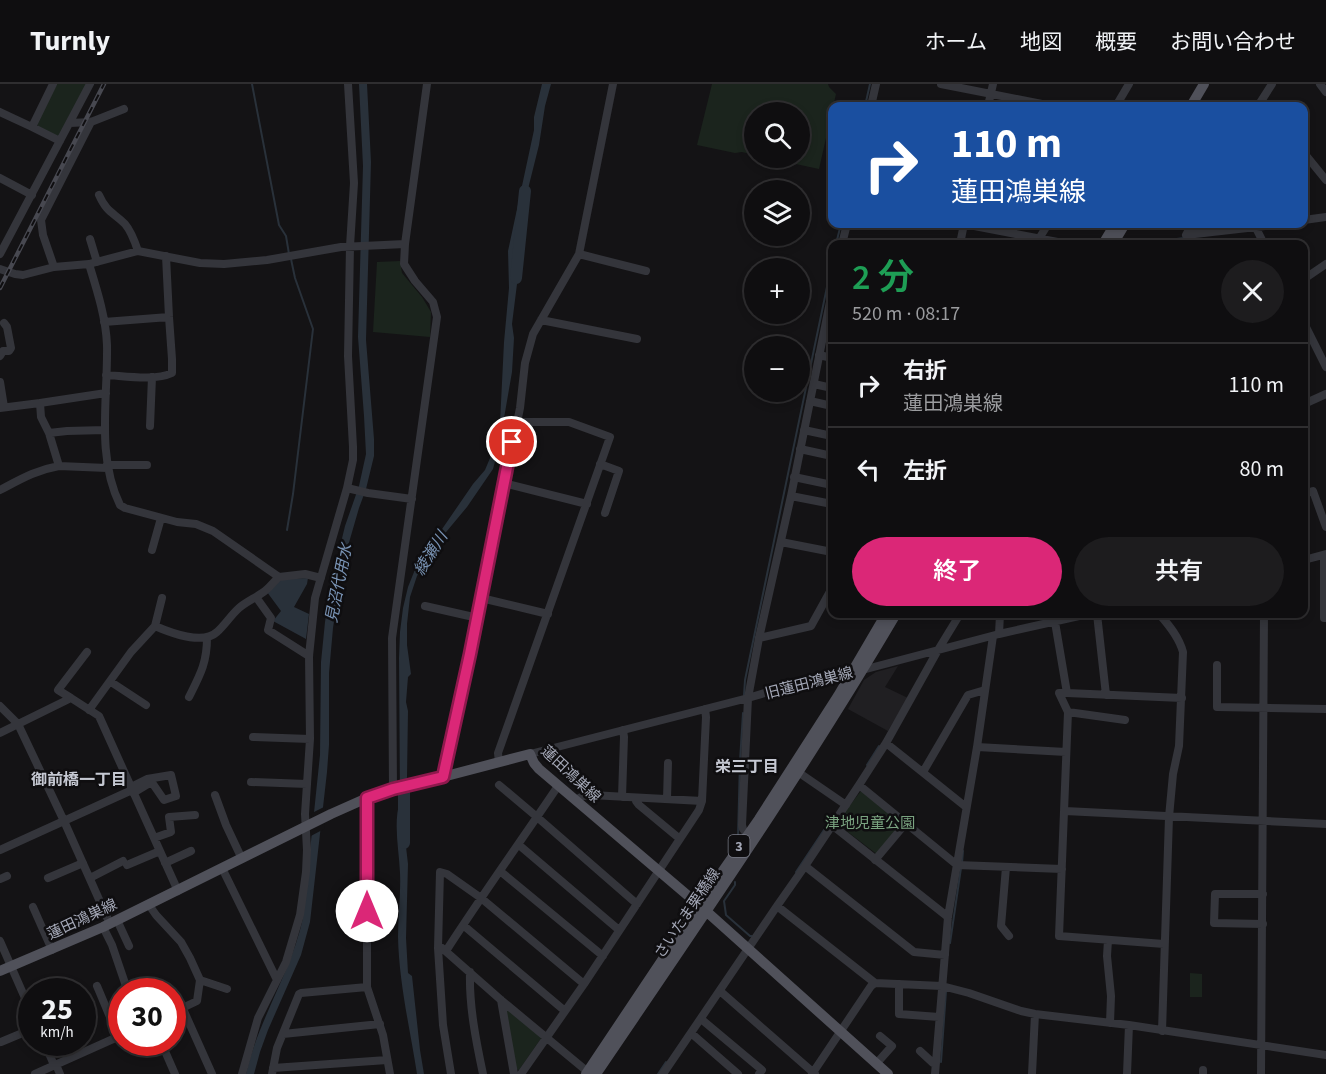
<!DOCTYPE html>
<html lang="ja">
<head>
<meta charset="utf-8">
<style>
	body { margin:0; font-family:"Source Sans 3","Noto Sans JP",sans-serif; background:#1d1c1e; color:#f1f3f6; height:100vh; display:flex; flex-direction:column; font-size:22px; white-space:nowrap }
	* { box-sizing:border-box; margin:0 }
	p { font-size:20px; color:#9b9c9f }
	.icon { flex:none; width:33px; height:33px; fill:none; stroke:currentColor; stroke-width:2; stroke-linecap:round; stroke-linejoin:round }
	.map { position:relative; flex:1; overflow:hidden }
	.sheet { position:absolute; left:828px; top:156px; width:480px; height:378px; display:flex; flex-direction:column; background:#0f0e10; border-radius:12px; box-shadow:0 3px 9px #0003,0 0 0 2px #2f2e30 }
	.sheet>* { flex:none }
	.guide { position:absolute; left:828px; top:18px; width:480px; height:126px; border-radius:12px; box-shadow:0 3px 9px #0003,0 0 0 2px #2f2e30; background:#1a4fa0; color:#fff; overflow:hidden }
	.tools { position:absolute; left:744px; top:18px; display:grid; gap:12px }
	.tools a { display:grid; place-items:center; width:66px; height:66px; border-radius:50%; background:#0f0e10; box-shadow:0 3px 9px #0003,0 0 0 2px #2f2e30; font-size:30px }
	.speed { position:absolute; left:18px; top:894px; display:flex; gap:12px; font-size:30px; font-weight:700; text-align:center }
	.speed>* { display:grid; place-content:center; width:78px; height:78px; border-radius:50%; background:#0f0e10; box-shadow:0 3px 9px #0003,0 0 0 2px #2f2e30; line-height:1 }
	.speed small { font-size:15px; font-weight:400 }
	.speed .limit { border:9px solid #d22; background:#fff; color:#111 }
	.pin { position:absolute; display:grid; place-items:center; width:51px; height:51px; color:#fff; margin:-26px; border:3px solid #fff; border-radius:50%; box-shadow:0 2px 6px #0007 }
	.me { position:absolute; width:66px; margin:-33px; rotate:0deg; stroke-linejoin:round; filter:drop-shadow(0 0 4px #0008) }
	.turn { display:flex; align-items:center; gap:21px; height:126px; padding:0 24px; font-size:27px }
	.turn .icon { width:78px; height:78px; stroke-width:2.5 }
	.turn b { display:block; font-size:42px; line-height:51px }
	.round { display:grid; place-items:center; flex:none; width:63px; height:63px; border-radius:32px; background:#1d1c1e }
	.overview { display:flex; align-items:center; justify-content:space-between; height:102px; padding:0 24px }
	h1 { font-size:36px; font-weight:600; line-height:45px; color:#1e9e55 }
	.action { display:flex; gap:12px; margin-top:auto; padding:12px 24px }
	.action a { flex:1; height:69px; border-radius:36px; background:#db2777; color:#fff; font-size:24px; font-weight:600; line-height:69px; text-align:center }
	.action a+a { background:#1d1c1e; color:#f1f3f6 }
	ul { padding:0; list-style:none }
	li { display:flex; align-items:center; gap:18px; height:84px; padding:0 24px; border-top:2px solid #2f2e30 }
	li div { flex:1 }
	li b { display:block; font-size:22px }
	li em { font-style:normal }
	header { display:flex; align-items:center; gap:36px; box-sizing:border-box; height:84px; padding:0 30px; background:#0f0e10; border-bottom:2px solid #2f2e30 }
	header strong { font-size:28px }
	nav { display:flex; gap:33px; margin-inline-start:auto; font-size:21px }
	.map>svg:first-child { display:block }
</style>
</head>
<body>
<header>
<strong>Turnly</strong>
<nav><a>ホーム</a><a>地図</a><a>概要</a><a>お問い合わせ</a></nav>
</header>
<div class="map">
<svg width="1326" height="990" viewBox="0 0 1326 990">
	<rect width="100%" height="100%" fill="#141315"/>
	<path fill="#201f22" d="M898 582 885 603 908 614 888 647 848 625 864 596 876 588Z"/>
	<path fill="#1b241d" d="M57 0H88L62 51 56 52 39 44 37 40Z
		M712 0H828L829 3 836 10 819 85 768 74H800V28H754V71L742 68 735 69 697 61Z
		M400 177 402 189 422 213 431 228 430 253 373 248 377 178Z
		M861 707 903 739 878 771 836 739Z
		M1190 889 1202 890V913H1190Z
		M509 926 542 953 519 986 516 985 504 927Z"/>
	<path fill="#29313a" d="M359 0H367L371 78 366 256 374 355V372L366 405 359 424 348 462 341 488 333 544 329 589V661L327 688 310 838 301 871 268 946 260 968 254 990H246C258 936 291 889 303 834L320 671 321 578 325 538 331 500 337 475 345 442 359 402 366 370 364 332 358 253 363 82Z
		M542 0H551L545 22 539 61 521 133 518 154 517 200 512 240 514 254 512 288 499 363 493 385 467 423 437 459 417 492 410 513 407 540V561L411 590 408 593 406 618 408 627 407 693 403 737 408 780 406 854 408 889 412 892 420 966 424 990H417C410 945 399 899 398 853 398 832 401 810 400 789 399 764 393 741 400 716L399 574 400 548 403 524 408 503 416 483 473 400 485 386 493 367 500 339 504 258 509 204 508 167 534 46V33Z
		M308 494 307 500 294 523 309 530 306 555 273 537 281 527 267 508 280 495Z"/>
	<path fill="#141315" d="M326 722 324 745 309 753 312 729Z"/>
	<g fill="none" stroke-linecap="round" stroke-linejoin="round">
		<path stroke="#29313a" stroke-width="2" d="M252 0 279 141 286 152 289 170
			M865 22 870 0
			M1285 142 1302 140
			M836 160 841 140
			M1149 160 1154 158 1184 154
			M287 446 293 410 313 245 295 194 291 175
			M744 611 745 596 832 179
			M867 681 879 662
			M738 753 740 677 743 629
			M962 779 963 767
			M796 788 826 743
			M735 798V801L724 817 726 831 750 852H752
			M950 859 961 784
			M941 978 946 907
			M658 990 666 978"/>
		<path stroke="#29313a" stroke-width="12" d="M516 194 525 107
			M404 708V759"/>
		<path stroke="#34353b" stroke-width="8" d="M53 0 32 43 60 57
			M941 0 1052 22
			M1320 0 1326 8
			M871 22 876 0
			M988 22 993 0
			M1116 22 1129 0
			M1258 22 1272 0
			M0 28 32 43
			M70 39 91 38 124 25
			M1304 69 1326 96
			M0 94 32 111
			M99 111C107 129 113 128 125 140 131 147 135 158 138 167
			M1304 136 1326 133
			M964 140 1068 160
			M1192 140 1186 151 1282 140
			M1254 140 1264 160
			M90 155 97 178
			M1037 158 1048 140
			M842 160 847 140
			M960 160 964 140
			M0 170 90 0
			M579 170 646 187
			M89 180C97 206 106 234 107 261 108 315 96 372 120 421L125 424 177 438 196 440 213 447 279 493
			M54 183 43 151 41 136 91 38
			M0 185 15 190 23 191 54 183 89 180 138 167 200 179 224 180 267 176 341 163 405 160
			M1304 195 1326 180
			M541 236 637 255
			M104 238 169 233
			M1304 239 1326 283
			M819 271 832 274
			M0 272 3 267H9L11 264 7 243 4 239
			M106 291C125 292 155 297 172 289V275L169 233 166 172
			M0 298 4 323
			M814 300 832 304
			M810 317 832 322
			M1304 320 1326 310
			M0 324 40 319
			M150 342 152 293
			M804 346 832 352
			M49 349 67 347 105 346
			M800 365 832 372
			M600 380 619 387 605 429
			M107 381H147
			M59 382 49 349 41 333 40 319 106 309
			M794 393 832 401
			M504 399 587 420
			M347 404 368 409 412 415
			M0 406C21 395 36 386 59 382L107 384
			M1304 410 1313 407 1326 443
			M791 412 832 420
			M781 458 832 468
			M152 466 161 434
			M1324 471V534H1326
			M1304 476 1326 470
			M256 513 271 534 268 546 309 572
			M481 514 548 530
			M425 522 478 534
			M1097 530 1106 611
			M1159 530C1169 541 1179 553 1183 568L1179 662 1173 690 1169 733 1162 947
			M1055 538 1067 609H1059L1068 628 1059 852 1164 860
			M155 542 162 514
			M999 550 1000 530
			M759 554 811 542 832 504
			M1217 581V623L1326 625
			M111 598 146 621
			M1067 609 1182 614
			M189 613C200 591 207 579 207 554
			M71 614 58 606 87 568
			M0 622 18 640 64 737 110 840
			M89 626 131 568 155 542C171 549 203 561 217 548 225 541 231 531 239 524 246 518 255 514 262 509 269 505 273 498 279 493L305 490 321 494
			M1068 628 1125 636
			M0 649 71 614 99 632 178 807
			M253 653 310 655
			M886 659 966 723
			M977 663 1066 668
			M530 670 748 614 778 605 851 589 999 550 1088 530
			M499 678 498 669 610 353 569 338H516
			M798 688 846 721
			M923 688 968 611 985 606
			M443 693 470 570 520 324 525 279 533 250 579 170 613 0
			M251 698 307 700
			M499 701 537 733 637 820
			M859 701 957 781 1062 785
			M131 703 147 695 171 691 176 712 164 716 153 700H148L133 709
			M393 706 392 554 437 233 433 218 415 197 404 180 405 160 427 0
			M215 711 226 741 242 775
			M622 713 624 653 623 646
			M367 714V903L383 951 390 990
			M636 714V717L639 721 680 755
			M667 715 668 679
			M575 716 583 712 591 711 702 717
			M1065 727 1326 740
			M832 741 948 833
			M747 750 743 745 742 741 748 614 759 554 791 412 832 208
			M154 754 171 748 169 733 195 731
			M519 761 619 846
			M0 766 132 706
			M875 776 906 739
			M165 779 191 767
			M127 781 160 767
			M805 782 914 868 945 871
			M1006 783 1001 842 1009 852
			M222 784 277 896
			M500 787 603 872
			M48 794 83 779
			M90 794 123 777
			M0 795 7 792
			M149 821 156 831 181 858 190 874 200 896 197 917 172 929
			M777 822 875 899 942 902 969 909 1021 927 1035 930 1129 941 1326 971
			M33 823 52 866
			M117 836 129 862
			M1263 840 1214 839 1215 810H1263
			M463 841 565 927
			M103 843 112 861 128 908
			M1108 856 1107 872 1111 912 1110 939
			M0 857 32 930
			M442 864 501 916 588 988
			M446 867C482 811 521 757 558 702
			M470 888C469 922 476 957 483 990
			M200 896 227 905
			M899 900V930L939 933
			M97 902 118 952
			M127 905 157 899
			M720 907 815 990
			M501 916 514 990
			M183 925 212 990
			M701 935 762 986 759 990
			M691 949 738 990
			M283 950 380 940
			M1 958 32 945
			M44 958 54 981 57 983 60 990
			M161 958 175 990
			M920 967 933 979H936
			M876 980 892 962 880 952
			M273 984 387 976
			M1203 986V990
			M35 990 122 951
			M242 990 258 934 286 878 300 831 306 788 307 766 305 730 310 655 309 572 315 514 347 404 353 376V363L348 272 350 162 354 99 348 0
			M272 990 277 964 299 910 301 909 367 903
			M451 990 443 941 438 864 440 788 447 790 481 814 584 900
			M521 990 584 900 699 726 702 717 706 633 705 625
			M663 990 777 822 805 782 859 701 886 659 938 566 960 530
			M812 990 871 902 875 899
			M935 990 948 833 977 663 993 552
			M1032 990 1035 930
			M1127 990 1129 941
			M1261 990 1264 530"/>
		<path stroke="#50515a" stroke-width="10" d="M1191 22 1204 0
			M1103 160 1115 140
			M1113 160 1125 140
			M0 887 103 843 331 730 367 714 393 706 530 670 534 679 539 685 706 827 888 990
			M586 990 699 821 759 735 838 612 886 530
			M596 990C699 838 803 688 896 530"/>
		<defs>
			<path id="rail" d="M0 204 104 0"/>
		</defs>
		<use href="#rail" stroke="#474850" stroke-width="4.5"/>
		<use href="#rail" stroke="#0f0e10" stroke-width="2" stroke-dasharray="7" stroke-linecap="butt"/>
	</g>
	<g fill="none" stroke-linecap="round" stroke-linejoin="round">
		<defs>
			<path id="route" d="M367 827V714L393 705 443 693 470 570 512 358"/>
		</defs>
		<use href="#route" stroke="#8e194d" stroke-width="15"/>
		<use href="#route" stroke="#db2777" stroke-width="10"/>
	</g>
	<g text-anchor="middle" stroke-width="5" stroke-linejoin="round" paint-order="stroke">
		<rect fill="#0f0e10" stroke="#777a85" stroke-width="1.5" x="728.5" y="751" width="21" height="22" rx="4.5"/>
		<g font-size="14" font-weight="bold" fill="#a4a8b7">
			<text x="739" y="767">3</text>
		</g>
		<g font-size="15" fill="#a4a8b7" stroke="#0f0e10">
			<text transform="translate(809 599) rotate(-14)" y="5">旧蓮田鴻巣線</text>
			<text transform="translate(571 690) rotate(43)" y="5">蓮田鴻巣線</text>
			<text transform="translate(687 829) rotate(-56)" y="5">さいたま栗橋線</text>
			<text transform="translate(82 835) rotate(-25)" y="5">蓮田鴻巣線</text>
		</g>
		<g font-size="15" fill="#7aa380" stroke="#0f0e10">
			<text x="870" y="744">津地児童公園</text>
		</g>
		<g font-size="16" font-style="italic" fill="#7993b4" stroke="#0f0e10">
			<text transform="translate(430 469) rotate(-58)" y="6">綾瀬川</text>
			<text transform="translate(338 499) rotate(-79)" y="6">見沼代用水</text>
		</g>
		<g font-size="16" font-weight="bold" fill="#c5c8d2" stroke="#0f0e10">
			<text x="747" y="688">栄三丁目</text>
			<text x="79" y="701">御前橋一丁目</text>
		</g>
	</g>
</svg>
<div class="tools">
<a><svg class="icon" aria-label="search" viewBox="0 0 24 24"><circle cx="10" cy="10" r="6"/><path d="M15 15l6 6"/></svg></a>
<a><svg class="icon" aria-label="layers" viewBox="0 0 24 24"><path d="M12 4l9 5-9 5-9-5zM3 14l9 5 9-5"/></svg></a>
<a>+</a>
<a>−</a>
</div>
<div class="speed"><div>25<small>km/h</small></div><div class="limit">30</div></div>
<div class="pin" style="left:512px;top:358px;background:#d93025"><svg class="icon" aria-label="arrive" viewBox="0 0 24 24"><path d="M6 21V4h12l-3 4 3 4H6"/></svg></div>
<svg class="me" style="left:367px;top:827px" viewBox="-20 -20 40 40"><circle r="19" fill="#fff"/><path d="M0-13L10 11 0 6-10 11z" fill="#db2777"/></svg>
<div class="guide">
<div class="turn"><svg class="icon" aria-label="right" viewBox="0 0 24 24"><path d="M7 20v-9h11M14 6l5 5-5 5"/></svg><div><b>110 m</b>蓮田鴻巣線</div></div>
</div>
<section class="sheet">
<div class="overview"><div><h1>2 分</h1><p>520 m · 08:17</p></div><a class="round"><svg class="icon" aria-label="close" viewBox="0 0 24 24"><path d="M6 6l12 12M18 6L6 18"/></svg></a></div>
<ul>
<li><svg class="icon" aria-label="right" viewBox="0 0 24 24"><path d="M7 20v-9h11M14 6l5 5-5 5"/></svg><div><b>右折</b><p>蓮田鴻巣線</p></div><em>110 m</em></li>
<li><svg class="icon" aria-label="left" viewBox="0 0 24 24"><path d="M17 20v-9H6M10 6l-5 5 5 5"/></svg><div><b>左折</b></div><em>80 m</em></li>
</ul>
<div class="action"><a>終了</a><a>共有</a></div>
</section>
</div>
</body>
</html>
